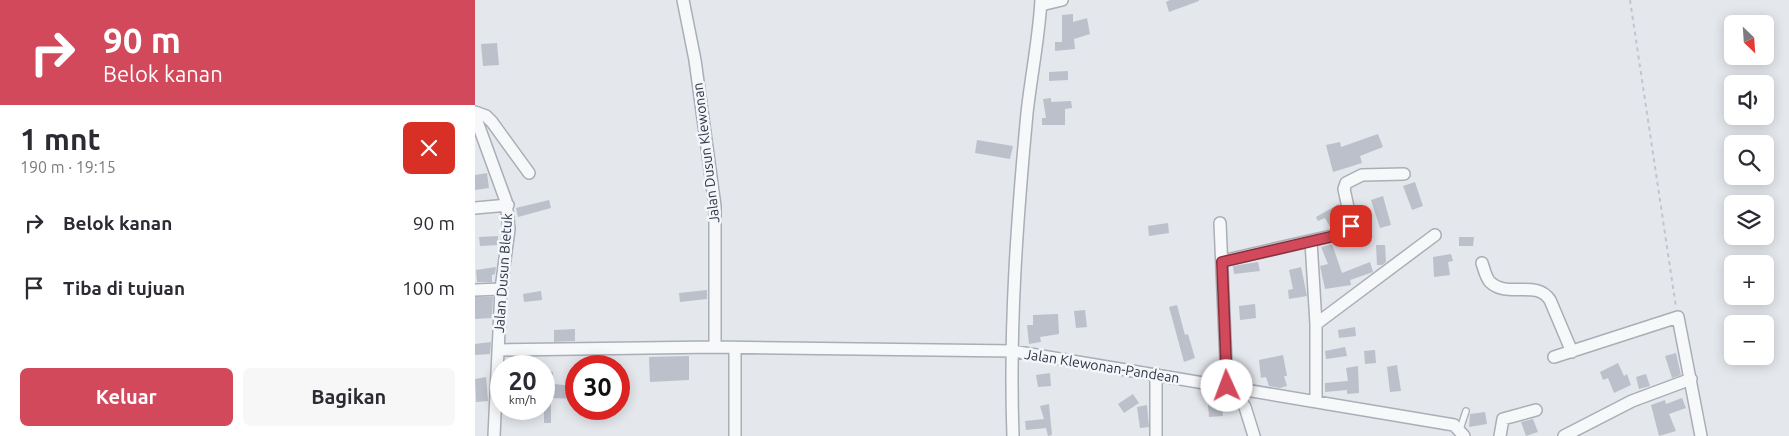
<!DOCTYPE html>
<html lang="id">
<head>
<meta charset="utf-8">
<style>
	body { margin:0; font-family:Ubuntu,sans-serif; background:#f7f7f7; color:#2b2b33; height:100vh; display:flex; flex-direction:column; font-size:19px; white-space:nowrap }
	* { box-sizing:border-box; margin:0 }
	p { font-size:16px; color:#7c7c81 }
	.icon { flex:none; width:28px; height:28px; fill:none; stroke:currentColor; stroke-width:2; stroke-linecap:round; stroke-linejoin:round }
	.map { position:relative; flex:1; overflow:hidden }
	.sheet { display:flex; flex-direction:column; background:#fff; width:475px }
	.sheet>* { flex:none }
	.hud { background:#d1495b; color:#fff; overflow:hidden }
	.needle { width:32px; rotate:155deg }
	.tools { position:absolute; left:1249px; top:15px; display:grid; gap:10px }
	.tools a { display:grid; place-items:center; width:50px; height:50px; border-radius:8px; background:#fff; box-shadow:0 2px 12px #0003; font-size:25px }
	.speed { position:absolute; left:15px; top:355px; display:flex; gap:10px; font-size:25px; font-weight:700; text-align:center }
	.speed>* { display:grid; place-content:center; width:65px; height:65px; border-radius:50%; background:#fff; box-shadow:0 2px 12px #0003; line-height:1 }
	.speed small { font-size:12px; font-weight:400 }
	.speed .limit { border:8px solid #d22; background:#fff; color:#111 }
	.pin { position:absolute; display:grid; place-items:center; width:42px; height:42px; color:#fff; margin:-21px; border-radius:10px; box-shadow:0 2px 8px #0006 }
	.me { position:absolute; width:55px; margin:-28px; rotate:358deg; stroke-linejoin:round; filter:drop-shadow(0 0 4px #0008) }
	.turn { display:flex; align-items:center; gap:18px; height:105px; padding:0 20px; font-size:22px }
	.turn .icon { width:65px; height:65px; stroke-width:2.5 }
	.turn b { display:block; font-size:35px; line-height:42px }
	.round { display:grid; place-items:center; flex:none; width:52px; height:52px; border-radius:8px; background:#f7f7f7 }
	.headline { display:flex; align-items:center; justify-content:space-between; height:85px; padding:0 20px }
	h1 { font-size:30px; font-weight:700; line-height:38px }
	.action { display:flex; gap:10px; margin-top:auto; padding:10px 20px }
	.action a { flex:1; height:58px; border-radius:8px; background:#d1495b; color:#fff; font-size:20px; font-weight:700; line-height:58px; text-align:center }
	.action a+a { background:#f7f7f7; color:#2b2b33 }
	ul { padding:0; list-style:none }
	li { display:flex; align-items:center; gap:15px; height:65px; padding:0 20px }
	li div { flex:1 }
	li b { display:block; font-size:19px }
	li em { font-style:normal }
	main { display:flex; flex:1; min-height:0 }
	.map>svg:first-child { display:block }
</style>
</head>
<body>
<main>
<section class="sheet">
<div class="hud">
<div class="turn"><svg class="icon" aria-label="right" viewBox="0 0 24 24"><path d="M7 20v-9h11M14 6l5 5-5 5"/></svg><div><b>90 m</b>Belok kanan</div></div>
</div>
<div class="headline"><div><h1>1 mnt</h1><p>190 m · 19:15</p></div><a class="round" style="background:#d93025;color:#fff"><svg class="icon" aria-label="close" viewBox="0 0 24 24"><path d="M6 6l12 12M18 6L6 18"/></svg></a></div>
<ul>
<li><svg class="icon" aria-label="right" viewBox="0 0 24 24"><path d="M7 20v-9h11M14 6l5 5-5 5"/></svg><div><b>Belok kanan</b></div><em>90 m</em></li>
<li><svg class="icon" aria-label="arrive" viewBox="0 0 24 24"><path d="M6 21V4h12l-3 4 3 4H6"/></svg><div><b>Tiba di tujuan</b></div><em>100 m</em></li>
</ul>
<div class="action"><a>Keluar</a><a>Bagikan</a></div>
</section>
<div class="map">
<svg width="1314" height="436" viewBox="0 0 1314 436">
	<rect width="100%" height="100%" fill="#e4e7ec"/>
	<path fill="#bbc0ca" d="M695 0H724V1L694 12 691 2Z
		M598 14V22L612 18 615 34 599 39 600 49 580 51V42H587V15Z
		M22 43 24 65 8 66 6 44Z
		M593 71V80L574 81V72Z
		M576 98V102L596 101 597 108 590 109V125H567V118H571L568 99Z
		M903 134 908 147 885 156 887 163 858 172 851 145 865 142 866 147Z
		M502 140 538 146 535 159 500 153Z
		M12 173 14 188 0 190V175Z
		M940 182 948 206 937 210 928 186Z
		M908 196 916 225 905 228 896 200Z
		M74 200 76 208 43 217 41 208Z
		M864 204 866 212 857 215 863 225 856 228 850 218 843 221 841 217Z
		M693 223 694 233 674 236 673 226Z
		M23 236V245L5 246 4 237Z
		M984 237H999L998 246H984Z
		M857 244 867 273 895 262 898 272 875 280 876 285 850 289 845 266 853 264 846 247Z
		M901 245H910L911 262 907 265H902Z
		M976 254 978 261 973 262 975 275 959 277 958 257Z
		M783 262 785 271 759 274 758 266Z
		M21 267 20 274 17 275V282H2L1 270Z
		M826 267 832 296 814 299 813 290 818 289 814 270Z
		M232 290V299L205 302 204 293Z
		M66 291 67 300 49 302 48 294Z
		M0 297H18L17 318 0 319Z
		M780 304 781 318 765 320 764 306Z
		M702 305 710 335 713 334 720 358 709 362 694 307Z
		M610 310 612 327 601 328 599 311Z
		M583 314 584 334 565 337 566 342 554 344 552 325H558V315Z
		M880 327 881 336 864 338 863 330Z
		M100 329V341L79 342V330Z
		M16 342 15 354 0 355V344Z
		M870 347 872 356 851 359 850 351Z
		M900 350 901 363 890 364 889 351Z
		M1201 353 1206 375 1197 378 1190 356Z
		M808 355 812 376H809L812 386 805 388 794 386 791 377 786 378 784 360Z
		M214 356V380L175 382 174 357Z
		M1143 363 1149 376 1152 374 1156 385 1139 393 1133 378 1128 380 1125 372Z
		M922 365 926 391 915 392 912 367Z
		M883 366 884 393 872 394V390L850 392V383L873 381 871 368Z
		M69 371 78 372V384L101 386V399L76 398V423H69Z
		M575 373 576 386 563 387 561 375Z
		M1171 374 1175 386 1164 389 1161 377Z
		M11 377 13 401 1 402 0 379Z
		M658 394 664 403 649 413 643 404Z
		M732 394H746L748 416 734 417Z
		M1207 398 1211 408 1194 414 1201 431 1184 436 1176 405 1190 400 1191 404Z
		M574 404 577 435 573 436 571 428 551 430 550 421 569 419 565 406Z
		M672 405 674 427 665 428 662 407Z
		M1010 412 1012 424 994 427 995 414Z
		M1058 419 1063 432 1051 436 1046 422Z"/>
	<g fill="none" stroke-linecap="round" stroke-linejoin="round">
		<defs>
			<path id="service" d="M985 429 991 411"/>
			<path id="minor" d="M208 0 220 60 240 206V347L538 351 979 425 989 436
				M566 5 587 0
				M0 112 11 116 17 122 54 173
				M0 116 31 201 34 229 26 289 19 436
				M0 208 33 205
				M745 223 752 386
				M836 241 841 324V400
				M747 261 874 232 877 226 869 189 871 183 887 175 929 174
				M1007 263C1009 269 1011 278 1015 282 1033 299 1061 279 1075 300L1097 352
				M0 290 26 289
				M841 324 960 235
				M24 350 240 347
				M1079 357 1203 317 1226 436
				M757 387 770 407 779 436
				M260 436V348
				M538 436C534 329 542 220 552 113 556 76 564 38 566 0
				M681 436V374
				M1025 436 1028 419 1061 410
				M1089 436 1157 401 1216 379"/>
		</defs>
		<use href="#service" stroke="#a9aeb7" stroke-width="8"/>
		<use href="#minor" stroke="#a9aeb7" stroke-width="14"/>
		<path stroke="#c2c5cb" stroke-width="2" stroke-dasharray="4 4" stroke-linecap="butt" d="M1155 0 1201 307"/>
		<use href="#service" stroke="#f7f8fa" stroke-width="5.5"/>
		<use href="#minor" stroke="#f7f8fa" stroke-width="11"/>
	</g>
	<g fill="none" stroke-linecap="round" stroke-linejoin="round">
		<defs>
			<path id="route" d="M752 386 747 262 872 233 876 230V226"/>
		</defs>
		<use href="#route" stroke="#882f3b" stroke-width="12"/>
		<use href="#route" stroke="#d1495b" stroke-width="9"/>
	</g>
	<g text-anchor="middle" stroke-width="5" stroke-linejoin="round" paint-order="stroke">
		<g font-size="14" fill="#2b3445" stroke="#f4f6f9">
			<text transform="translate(231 153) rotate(-97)" y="5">Jalan Dusun Klewonan</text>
			<text transform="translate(28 273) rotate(-86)" y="5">Jalan Dusun Bletuk</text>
			<text transform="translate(627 366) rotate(9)" y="5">Jalan Klewonan-Pandean</text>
		</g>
	</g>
</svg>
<div class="tools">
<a><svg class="needle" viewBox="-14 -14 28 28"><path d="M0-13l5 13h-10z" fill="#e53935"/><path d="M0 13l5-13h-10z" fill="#7c7c81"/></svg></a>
<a><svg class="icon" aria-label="sound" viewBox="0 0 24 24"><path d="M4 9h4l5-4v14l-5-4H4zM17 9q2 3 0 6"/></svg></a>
<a><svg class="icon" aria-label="search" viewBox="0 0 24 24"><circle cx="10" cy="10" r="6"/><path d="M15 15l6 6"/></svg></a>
<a><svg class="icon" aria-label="layers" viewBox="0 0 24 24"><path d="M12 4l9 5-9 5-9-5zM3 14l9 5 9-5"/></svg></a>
<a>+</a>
<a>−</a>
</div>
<div class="speed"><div>20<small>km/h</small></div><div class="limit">30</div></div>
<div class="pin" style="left:876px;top:226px;background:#d93025"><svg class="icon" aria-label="arrive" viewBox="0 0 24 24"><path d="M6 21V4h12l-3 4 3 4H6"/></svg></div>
<svg class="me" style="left:752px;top:386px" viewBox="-20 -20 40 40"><circle r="19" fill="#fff"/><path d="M0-13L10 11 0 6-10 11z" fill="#d1495b"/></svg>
</div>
</main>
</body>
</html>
